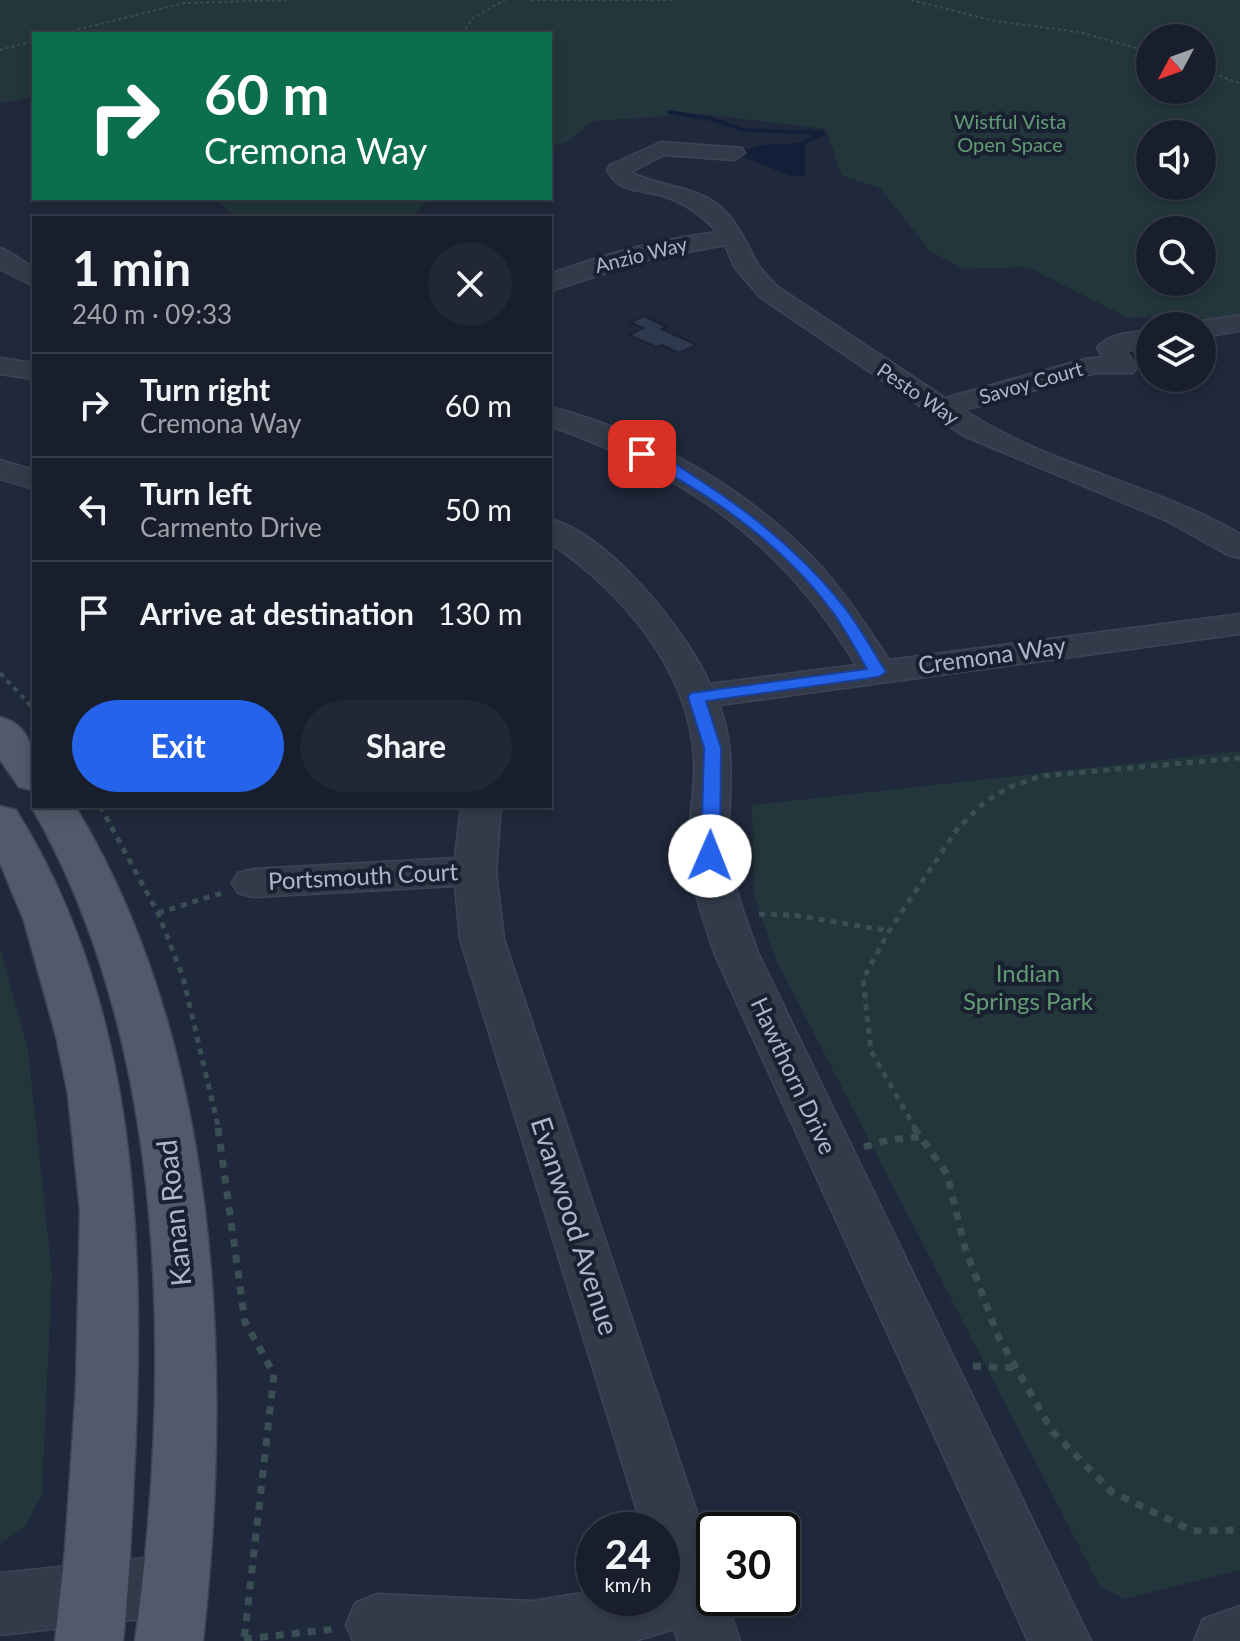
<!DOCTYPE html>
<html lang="en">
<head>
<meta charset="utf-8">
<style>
	body { margin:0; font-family:Lato,sans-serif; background:#212734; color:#f1f3f6; height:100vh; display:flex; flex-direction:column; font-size:30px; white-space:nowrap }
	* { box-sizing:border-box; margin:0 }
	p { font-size:26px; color:#9fa2a9 }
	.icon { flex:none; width:44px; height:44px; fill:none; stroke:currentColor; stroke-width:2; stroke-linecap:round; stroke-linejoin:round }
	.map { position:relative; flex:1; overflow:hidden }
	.drawer { position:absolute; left:32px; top:216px; width:520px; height:592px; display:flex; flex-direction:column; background:#181e2c; border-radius:0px; box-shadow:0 4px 12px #0003,0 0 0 2px #363c48 }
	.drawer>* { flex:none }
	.top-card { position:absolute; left:32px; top:32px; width:520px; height:168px; border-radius:0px; box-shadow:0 4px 12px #0003,0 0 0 2px #363c48; background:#0b6e4f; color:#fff; overflow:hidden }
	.needle { width:52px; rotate:229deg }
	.controls { position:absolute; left:1136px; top:24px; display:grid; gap:16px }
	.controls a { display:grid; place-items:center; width:80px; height:80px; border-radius:50%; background:#181e2c; box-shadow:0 4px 12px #0003,0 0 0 2px #363c48; font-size:40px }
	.speed { position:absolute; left:576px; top:1512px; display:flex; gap:16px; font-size:40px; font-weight:700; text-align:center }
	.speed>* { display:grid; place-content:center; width:104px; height:104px; border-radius:50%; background:#181e2c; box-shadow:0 4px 12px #0003,0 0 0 2px #363c48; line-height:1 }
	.speed small { font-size:20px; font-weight:400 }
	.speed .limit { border:4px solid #111; border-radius:12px; background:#fff; color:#111 }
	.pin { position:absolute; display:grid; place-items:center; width:68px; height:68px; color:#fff; margin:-34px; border-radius:16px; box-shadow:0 4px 12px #0006 }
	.me { position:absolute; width:88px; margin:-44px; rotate:1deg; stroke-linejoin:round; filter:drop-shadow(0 0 6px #0008) }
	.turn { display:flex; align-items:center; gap:28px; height:168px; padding:0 40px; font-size:36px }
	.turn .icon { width:104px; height:104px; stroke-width:2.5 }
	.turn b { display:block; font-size:56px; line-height:68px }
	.round { display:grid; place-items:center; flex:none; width:84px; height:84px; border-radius:42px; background:#212734 }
	.overview { display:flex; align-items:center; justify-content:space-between; height:136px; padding:0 40px }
	h1 { font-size:48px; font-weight:700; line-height:60px }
	.button { display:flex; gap:16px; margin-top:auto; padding:16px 40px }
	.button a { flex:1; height:92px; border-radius:48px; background:#2563eb; color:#fff; font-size:32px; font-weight:700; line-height:92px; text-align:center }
	.button a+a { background:#212734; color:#f1f3f6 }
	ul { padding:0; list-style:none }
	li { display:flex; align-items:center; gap:24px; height:104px; padding:0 40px; border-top:2px solid #363c48 }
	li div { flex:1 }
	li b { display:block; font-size:30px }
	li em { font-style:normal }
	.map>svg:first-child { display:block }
</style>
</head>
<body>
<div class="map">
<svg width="1240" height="1641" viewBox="0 0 1240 1641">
	<rect width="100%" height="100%" fill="#20283b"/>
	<path fill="#22363c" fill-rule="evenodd" d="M0 0H1240V329L1220 330 1198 316 1128 318 1028 267 963 269 930 251 880 188 842 176 826 129 702 114 593 121 567 142 550 147V34H34V97L0 103ZM1150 38H1202V90H1150ZM1150 134H1202V186H1150ZM1150 230H1202V282H1150Z
		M216 198H429L412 218H235Z
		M1240 751V1570L1124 1599 1099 1585 776 960 754 894 752 805Z
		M0 949 28 1049 52 1275 42 1493 25 1527 0 1544Z"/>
	<path fill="#131e39" d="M800 143 805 144V177L789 175 740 156 738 152 761 145Z"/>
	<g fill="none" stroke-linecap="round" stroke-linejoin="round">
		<path stroke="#131e39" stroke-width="4" d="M669 112 711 119 744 130 823 133 802 143"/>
	</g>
	<path fill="#2e3950" stroke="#1b2232" stroke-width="2" d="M644 316 667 327 662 329 697 345 679 353 662 345 656 347 629 335 643 328 630 322Z"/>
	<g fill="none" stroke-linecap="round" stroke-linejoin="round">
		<defs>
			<path id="minor" d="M661 142 742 148 745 153 734 160 664 155 631 172C657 186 688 185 714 202 737 218 744 240 757 263 762 272 771 279 778 287L945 398 1085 359 1103 357 1097 348C1109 332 1132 333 1150 330V346L1126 351 1137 367 1133 373H1096L964 410C1048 466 1153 483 1240 534V558L1228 555 1165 520 964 436 760 297 735 268 725 245 646 260 550 291V274C604 254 660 239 717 232 702 215 685 203 663 196 643 190 617 193 607 170L610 165Z
				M0 248C11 251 23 262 34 268V286L0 269Z
				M1240 315V331L1202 337V326H1191L1202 321Z
				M0 358 34 363V379L0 374Z
				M550 407C650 432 756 493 825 571 849 599 869 629 889 660L1240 614V634L719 705C739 755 726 802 730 853 733 888 747 922 759 955L1091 1641H1028L715 955C703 919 689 882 689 843 689 815 696 787 694 758 689 669 621 591 550 543V519C609 534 686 631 710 684L856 665C782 542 684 473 550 426Z
				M0 460 34 470V489L0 479Z
				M461 806H501L496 872 504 939 714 1563V1598H726L740 1641H678L674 1629 635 1641H353L346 1625 355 1603 377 1594 533 1601 594 1591V1598H662V1530H643L460 939 455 886 253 897 238 893 232 883 238 873 253 869 455 858Z
				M177 1555 199 1563 207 1585 199 1607 177 1615 0 1635V1573Z
				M1240 1606V1641H1194L1203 1619Z"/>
			<path id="major" d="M0 717C36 726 34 760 34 791L19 787 0 760Z
				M34 802V806H75C221 1047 233 1367 203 1641H135C172 1372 170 1047 31 806Z
				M0 806 16 810C136 1001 145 1235 135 1454 132 1516 130 1579 123 1641H55L65 1550 76 1387 80 1211 68 1095 56 1036 24 921 0 863Z"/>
		</defs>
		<use href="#minor" stroke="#3d4455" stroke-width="3"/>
		<use href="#major" stroke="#3d4455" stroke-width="3"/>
		<path stroke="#3a4f54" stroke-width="2" stroke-dasharray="3 3" stroke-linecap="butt" d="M531 0H672
			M911 0 994 21 1079 32 1150 52
			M60 34 184 3 291 0
			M462 34 473 18 505 0
			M0 50 34 41
			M1202 70 1240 83"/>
		<path stroke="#3a4f54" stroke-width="4" stroke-dasharray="5 5" stroke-linecap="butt" d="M0 673 34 709"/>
		<path stroke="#3a4f54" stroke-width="5" stroke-dasharray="6 6" stroke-linecap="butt" d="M100 806 158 913 183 977 219 1130
			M158 913 225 892
			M759 914 793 915 889 931
			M916 1130 871 1051 863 979 889 931 958 828 986 801 1012 786 1041 776 1240 758"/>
		<path stroke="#3a4f54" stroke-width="7" stroke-dasharray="8 8" stroke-linecap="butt" d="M218 1128 245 1322 274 1374 244 1641
			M914 1128 947 1174 965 1248 998 1336 1052 1431 1112 1492 1193 1531 1240 1530
			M864 1147 888 1140 920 1137
			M973 1366 1015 1368
			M244 1639 335 1629"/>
		<use href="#minor" fill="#333b4b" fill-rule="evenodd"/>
		<use href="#major" fill="#51596c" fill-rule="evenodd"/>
	</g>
	<path fill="#2563eb" stroke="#184099" stroke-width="2" d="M637 451C655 448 683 469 698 479 753 514 801 553 842 604 859 625 872 650 886 672L878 677 706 701 721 748 720 856 710 862 701 856 704 748 688 697 691 693 867 669C856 650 845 629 832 611 782 544 711 494 637 457Z"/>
	<g text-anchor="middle" stroke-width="8" stroke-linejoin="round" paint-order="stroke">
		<g font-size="20" fill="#639a76" stroke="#192030">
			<text x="1010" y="129">Wistful Vista<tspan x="1010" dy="23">Open Space</tspan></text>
		</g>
		<g font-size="20" fill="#aeb5c8" stroke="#192030">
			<text transform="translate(641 255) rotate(-14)" y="7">Anzio Way</text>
			<text transform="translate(1031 383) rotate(-16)" y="7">Savoy Court</text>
			<text transform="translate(918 394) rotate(34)" y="7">Pesto Way</text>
		</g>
		<g font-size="24" fill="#aeb5c8" stroke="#192030">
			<text transform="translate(992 656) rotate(-8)" y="8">Cremona Way</text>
			<text transform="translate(363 877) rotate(-3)" y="8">Portsmouth Court</text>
			<text transform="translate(793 1076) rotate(65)" y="8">Hawthorn Drive</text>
		</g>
		<g font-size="24" fill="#639a76" stroke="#192030">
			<text x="1028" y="982">Indian<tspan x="1028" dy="28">Springs Park</tspan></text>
		</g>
		<g font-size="28" fill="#aeb5c8" stroke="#192030">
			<text transform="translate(174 1213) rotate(-96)" y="10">Kanan Road</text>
			<text transform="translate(575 1226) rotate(72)" y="10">Evanwood Avenue</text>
		</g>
	</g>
</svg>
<div class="controls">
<a><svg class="needle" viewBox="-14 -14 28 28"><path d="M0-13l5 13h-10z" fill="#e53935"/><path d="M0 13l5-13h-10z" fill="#9fa2a9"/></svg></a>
<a><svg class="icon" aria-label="sound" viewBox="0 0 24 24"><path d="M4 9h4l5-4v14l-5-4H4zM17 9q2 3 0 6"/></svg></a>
<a><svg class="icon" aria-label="search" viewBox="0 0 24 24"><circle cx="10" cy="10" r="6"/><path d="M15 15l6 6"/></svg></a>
<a><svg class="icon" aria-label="layers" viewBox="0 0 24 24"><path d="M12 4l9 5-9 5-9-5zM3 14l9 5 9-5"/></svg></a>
</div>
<div class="speed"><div>24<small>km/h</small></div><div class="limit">30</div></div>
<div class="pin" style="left:642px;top:454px;background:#d93025"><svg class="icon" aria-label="arrive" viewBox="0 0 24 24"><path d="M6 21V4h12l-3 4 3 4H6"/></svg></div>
<svg class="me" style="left:710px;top:856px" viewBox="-20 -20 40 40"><circle r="19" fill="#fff"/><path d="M0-13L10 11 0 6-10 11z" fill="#2563eb"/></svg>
<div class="top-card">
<div class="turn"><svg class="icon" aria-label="right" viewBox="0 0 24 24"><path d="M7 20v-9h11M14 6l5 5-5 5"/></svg><div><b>60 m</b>Cremona Way</div></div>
</div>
<section class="drawer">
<div class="overview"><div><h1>1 min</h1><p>240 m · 09:33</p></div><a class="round"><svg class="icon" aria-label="close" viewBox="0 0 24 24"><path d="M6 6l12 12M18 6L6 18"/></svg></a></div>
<ul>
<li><svg class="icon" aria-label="right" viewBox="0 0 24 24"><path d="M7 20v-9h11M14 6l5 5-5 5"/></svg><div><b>Turn right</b><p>Cremona Way</p></div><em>60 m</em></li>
<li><svg class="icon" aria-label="left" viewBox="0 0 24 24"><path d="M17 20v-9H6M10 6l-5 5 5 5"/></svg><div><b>Turn left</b><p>Carmento Drive</p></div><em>50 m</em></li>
<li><svg class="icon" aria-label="arrive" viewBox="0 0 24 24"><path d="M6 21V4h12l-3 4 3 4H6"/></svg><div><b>Arrive at destination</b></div><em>130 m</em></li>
</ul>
<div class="button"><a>Exit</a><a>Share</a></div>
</section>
</div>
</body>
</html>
